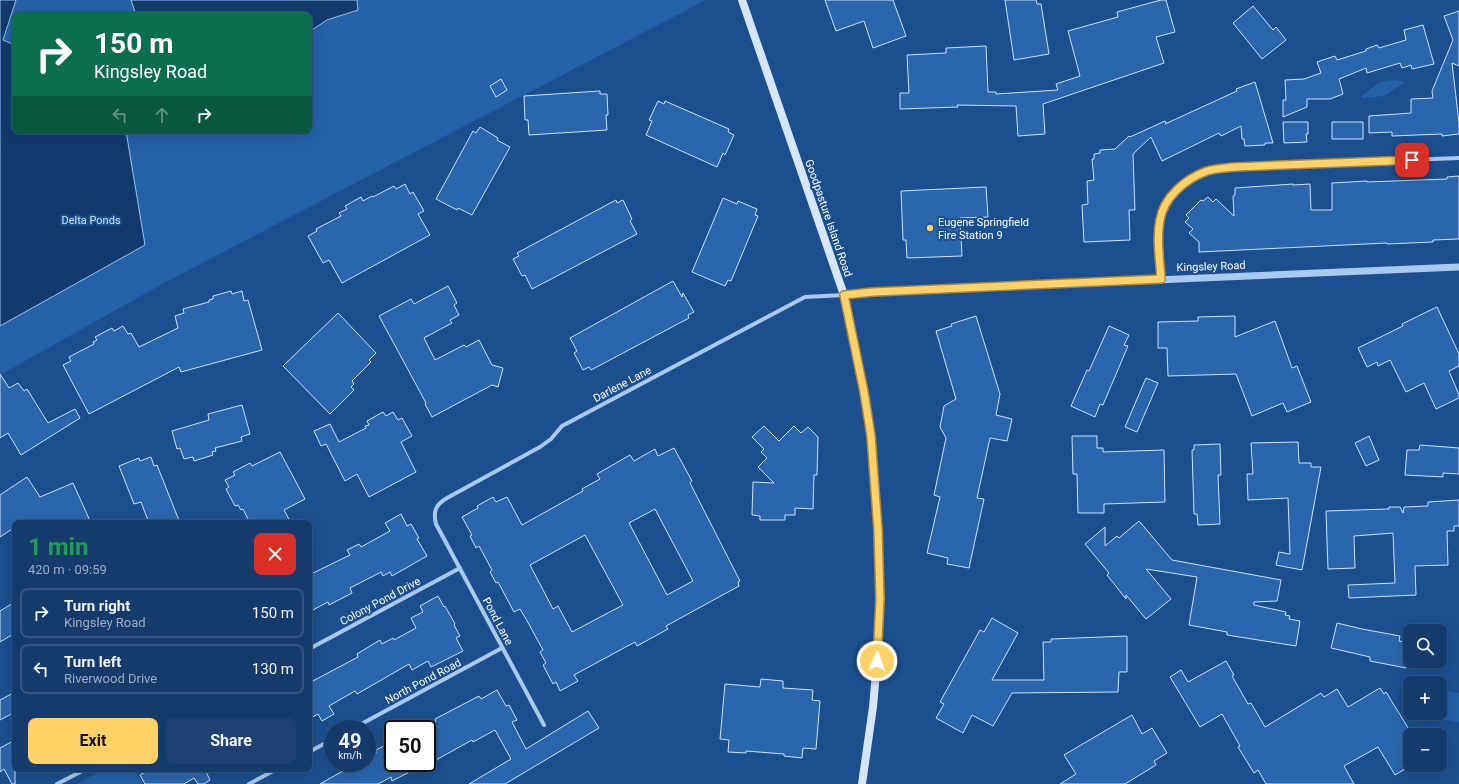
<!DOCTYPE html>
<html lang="en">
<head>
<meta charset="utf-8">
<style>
	body { margin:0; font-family:Roboto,sans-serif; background:#1d4271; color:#f1f3f6; height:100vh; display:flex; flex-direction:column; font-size:15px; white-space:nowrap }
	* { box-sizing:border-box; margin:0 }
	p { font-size:13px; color:#9dadc1 }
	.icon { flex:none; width:22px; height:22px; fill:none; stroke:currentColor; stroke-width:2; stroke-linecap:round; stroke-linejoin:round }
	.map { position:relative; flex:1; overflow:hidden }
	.side { position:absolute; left:12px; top:520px; width:300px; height:252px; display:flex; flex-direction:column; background:#143b6b; border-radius:8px; box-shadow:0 4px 16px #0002,0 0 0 1px #33557e }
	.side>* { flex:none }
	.banner { position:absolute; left:12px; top:12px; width:300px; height:122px; border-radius:8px; box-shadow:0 4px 16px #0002,0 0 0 1px #33557e; background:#0b6e4f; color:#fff; overflow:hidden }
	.fabs { position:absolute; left:1403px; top:624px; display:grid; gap:8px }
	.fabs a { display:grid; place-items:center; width:44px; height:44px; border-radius:8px; background:#143b6b; box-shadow:0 4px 16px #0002,0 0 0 1px #33557e; font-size:20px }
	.speed { position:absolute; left:324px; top:720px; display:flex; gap:8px; font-size:20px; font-weight:700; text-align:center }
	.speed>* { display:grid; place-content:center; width:52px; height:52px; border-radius:50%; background:#143b6b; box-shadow:0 4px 16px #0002,0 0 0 1px #33557e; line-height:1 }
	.speed small { font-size:10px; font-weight:400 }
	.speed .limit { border:2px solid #111; border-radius:6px; background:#fff; color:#111 }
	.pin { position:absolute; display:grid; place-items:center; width:34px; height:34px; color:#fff; margin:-17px; border-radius:8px; box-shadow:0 2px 6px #0006 }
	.me { position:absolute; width:44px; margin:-22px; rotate:2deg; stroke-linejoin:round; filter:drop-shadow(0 0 3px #0008) }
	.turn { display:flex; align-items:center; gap:14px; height:84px; padding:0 16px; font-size:18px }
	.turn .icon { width:52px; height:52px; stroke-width:2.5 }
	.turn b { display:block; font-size:28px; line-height:34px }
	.lanes { display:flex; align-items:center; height:38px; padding:0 16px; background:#0003; justify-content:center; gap:20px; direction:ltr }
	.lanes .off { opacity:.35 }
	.round { display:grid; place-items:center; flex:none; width:42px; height:42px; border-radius:8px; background:#1d4271 }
	.overview { display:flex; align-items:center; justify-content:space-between; height:68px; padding:0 16px }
	h1 { font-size:24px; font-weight:700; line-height:30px; color:#1e9e55 }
	.primary-button { display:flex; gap:8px; margin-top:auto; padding:8px 16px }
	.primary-button a { flex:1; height:46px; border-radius:8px; background:#ffd166; color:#111; font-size:16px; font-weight:700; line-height:46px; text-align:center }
	.primary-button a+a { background:#1d4271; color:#f1f3f6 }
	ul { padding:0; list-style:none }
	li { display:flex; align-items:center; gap:12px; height:50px; margin:0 8px 6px; padding:0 8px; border:2px solid #33557e; border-radius:8px }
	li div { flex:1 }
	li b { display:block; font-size:15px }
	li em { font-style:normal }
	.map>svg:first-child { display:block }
</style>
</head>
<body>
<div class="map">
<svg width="1459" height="784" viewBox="0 0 1459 784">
	<rect width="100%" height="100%" fill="#1b4f8f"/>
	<path fill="#2461a8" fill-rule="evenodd" d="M0 0H706L166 282 0 375ZM15 15H309V131H15Z
		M1388 80 1402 81 1404 83 1384 96 1361 98 1362 96 1377 84Z
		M1440 690 1459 693V722L1423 716V713H1440Z
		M104 769H108L110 773 118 769H134L142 784H77Z"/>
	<path fill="#123a6d" stroke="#9cc4f0" d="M0 0H16L3 40 15 45V131H126L145 245 0 326Z
		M131 0H357L358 10 327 20 309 32V15H136Z"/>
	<path fill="#2a66ad" stroke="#cfe3fa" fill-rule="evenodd" d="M825 0H893L906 36 873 48 864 21 836 31Z
		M1005 0H1036L1037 4H1041L1049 54 1014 60Z
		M1161 0H1166L1175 32 1156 37 1164 63 1043 104 1045 134 1018 136 1016 106 957 105 958 107 900 109V93H909L907 55 946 53V48L986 46 988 92H996V94L1058 90 1056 84 1080 76 1068 31 1118 17 1117 12Z
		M1253 6 1273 30 1276 27 1286 40 1262 59 1233 23Z
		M1459 11V66L1452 63 1459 123V134L1442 136V134L1392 136V132L1369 133V116L1411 113V99L1433 98 1432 91 1453 40 1444 16Z
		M1423 25 1434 64 1412 69 1411 65 1402 68 1400 63 1367 73 1366 68 1339 79 1343 94 1330 99H1307V107L1283 117V100H1286L1285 80 1304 79 1321 73 1317 62 1335 56 1337 60 1366 51V49L1377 45 1379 48 1406 40 1404 30Z
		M501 79 507 90 496 97 490 86Z
		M1255 82 1273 143H1265V145L1245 146 1244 139H1242L1241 126 1221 136 1219 133 1162 161 1151 137 1133 154 1135 210H1129L1130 240 1084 242 1082 205 1088 204 1087 181 1094 180 1092 159H1094V154L1100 153V150L1115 149 1129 136 1130 137 1165 121 1166 123 1165 124 1237 91 1236 89Z
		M600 91V94H607L608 115H606L607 130 529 135 528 120H525L524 96Z
		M658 101 664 104 665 101 729 129 728 132 734 135 725 155 723 153 717 167 646 135 652 121 649 120Z
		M1283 122H1308V134H1306L1307 142 1284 143Z
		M1332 122H1363V139H1332Z
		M480 127 498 138 497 140 510 147 472 215 458 208 457 210 436 199 473 131 476 133Z
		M1459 176V239L1433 240V242L1387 244V243L1199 252V242L1189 233 1193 229 1185 222 1189 218 1186 215 1201 200 1203 201 1208 197 1213 202 1216 199 1234 216 1233 196 1235 195V188L1293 184V185L1310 184 1311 210H1332V183L1367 181V182L1447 179V177Z
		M405 184 410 194 413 192 424 211 418 214 430 235 342 283 329 260 323 263 308 236 317 231 316 229 341 216 339 213 347 209 345 206 361 197 363 201 372 196 373 197 394 186 396 189Z
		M986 187 988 217 960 218 962 256 907 258 906 240H903L901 191Z
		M723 198 737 204 738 201 757 209 755 215 758 216 731 281 728 280 725 286 692 272Z
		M616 200 617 203 623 200 632 219 630 221 637 234 532 289 525 275 522 276 513 259 519 256 517 253Z
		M673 281 682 297 683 293 694 312 688 315 689 318 591 370 589 367 583 370 574 353 577 351 570 338Z
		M448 286 457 303 454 305 459 315 450 320 452 323 424 338 435 360 464 345 466 347 479 340 492 365 503 368 498 387 492 385 432 417 425 404 426 403 379 316 411 299 414 304Z
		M231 291 232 294 242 291 244 301 248 300 262 350 181 372 179 367 89 414 63 365 71 361 69 357 94 344 93 342 97 340 95 337 112 328 114 331 123 326 128 334 131 333 139 347 178 328 175 316 184 313 183 309 209 302V300L213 299V296Z
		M1437 307 1459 354V366L1449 371 1459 395V398L1436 409 1424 383 1406 392 1390 360 1378 366 1377 362 1367 367 1358 348 1403 326 1402 324Z
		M338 313 376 353 369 360 371 362 352 381 354 384 351 387 354 390 330 414 283 366Z
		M976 316 1000 394 996 415 1012 419 1007 441 990 438 977 498 984 499 969 568 947 564 948 558 927 553 940 497 934 495 946 438 940 427 944 406 956 399 936 331 952 326 951 324Z
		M1235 316V337L1275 321 1292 368 1297 366 1311 402 1287 412 1283 403 1252 416 1236 374 1168 376 1167 348H1158V322L1198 321V317Z
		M1109 326 1129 335 1124 345 1128 346 1103 405 1100 404 1095 417 1071 406 1087 370 1089 371Z
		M0 374 9 388 18 383 24 391 27 389 48 423 75 409 80 418 21 455 8 433 0 438Z
		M1146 378 1158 383 1137 432 1125 427Z
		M242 405 250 434 241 437 242 441 215 448 216 451 212 452 213 455 194 461 193 457 184 459 180 448 177 449 172 431 209 420 208 414Z
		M383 412 386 416 393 412 398 420 402 418 412 436 401 442 416 472 369 497 357 474 345 481 326 444 321 446 314 431 330 424 339 442 366 428 365 426 369 425 367 421Z
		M764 426 779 441 794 426 801 433 808 427 818 437 817 475H814L813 509 795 508V515H785V520H760V516L752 515 753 482 774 483 758 467 767 458 761 452 764 449 752 437Z
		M1072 436H1097V448H1103V452L1164 450 1165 502 1104 504V513H1078L1077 474H1073Z
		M1369 436 1379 460 1366 466 1355 443Z
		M1298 442 1299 463H1311V467H1321L1302 570 1276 565 1279 552 1290 554 1288 498 1248 500 1247 474H1253L1251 443Z
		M1220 444 1221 475H1218L1220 524 1198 525 1197 514H1194L1192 450H1194V445Z
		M1420 445 1459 448V474L1443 473V477L1405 475 1407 450H1419Z
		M674 448 692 481 690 483 740 581 738 582 739 586 666 626 668 629 637 646 635 642 585 669 574 675 578 681 560 691 556 682 553 684 543 665 546 663 540 652 543 650 526 619 520 609 514 612 498 582 496 583 490 572 492 570 479 546 476 548 470 536 472 535 462 517 478 508 477 506 493 497 496 502 507 497 522 525 583 491 582 489 600 479 597 474 630 455 634 461 655 449 658 456ZM655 509 693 581 667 595 629 523ZM585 535 623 605 572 632 558 606 553 609 530 565Z
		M280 452 305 499 284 510 291 523H250L243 509 241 510 238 505 235 506 226 489 229 487 225 480 235 475 233 472 250 463 252 466Z
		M151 457 154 466 157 465 180 523H149L141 502 134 504 119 466 139 458 140 461Z
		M27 477 40 497 73 483 91 523H15V527L0 537V495Z
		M1459 500V526H1454V531H1447L1448 565 1415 566 1416 595 1349 598 1348 585 1395 583 1393 533 1354 536 1355 568 1328 569 1326 511 1389 509V507H1400L1403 513 1404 507 1428 506V502Z
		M401 514 407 526 411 524 419 538 417 539 427 556 392 576 390 572 383 576 381 572 350 588 352 593 329 605 328 602 309 612V575L350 555 347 550 359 544 361 547 390 531 385 523Z
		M1139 521 1172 560 1281 580 1277 601 1254 602V605L1286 612 1285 615 1290 616 1289 619 1300 621 1296 646 1227 635V632L1189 625 1197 577 1146 569 1171 599 1146 619 1126 595V599L1107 575 1109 573 1085 544 1105 527V546L1117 536 1119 538Z
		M438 596 444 607 445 606 455 624 454 625 460 636 456 638 463 651 431 667 428 661 412 670 409 664 357 694 355 691 329 706 334 714 322 721 318 714 309 719V683L358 657 357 654 380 640 382 644 393 638 394 640 416 628 411 618 423 612 420 606Z
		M15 602V633L0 642V611Z
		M992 618 1018 633 992 680H1044L1043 642H1051V639L1127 636V672H1119L1118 692 1012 693 993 726 972 715 963 733 936 718 944 704 940 702 980 630 984 632Z
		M1337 623 1362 629 1400 636 1399 641 1410 643 1406 668 1370 661V657L1331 648Z
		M1226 661 1234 675 1232 676 1248 704 1251 703 1265 727 1321 693 1324 697 1337 689 1348 707 1380 688 1384 694 1386 692 1410 731V766L1395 775 1378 747 1344 766 1354 784H1266L1258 770 1254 773 1238 747 1240 746 1222 714 1200 727 1170 677 1181 670 1188 682Z
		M761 679 783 681V688L813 690 812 700 820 701 816 749 803 748 802 758 784 756V754L746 751V753L728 752 729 740 720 739 725 684 760 687Z
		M497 690 506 706 509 705 517 720 512 722 526 749 588 711 599 728 505 784H469L511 759 495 730 473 742 472 740 427 765V745L436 740 428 725 436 721 435 719 479 696 481 699Z
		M15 692V712L0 720V700Z
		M1132 715 1142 734 1152 728 1167 753 1154 761 1156 765 1125 784H1060L1076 774 1064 755Z
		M15 740V784H12L4 769 0 772V748Z
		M393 741V763H427L392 781 391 777 378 784H320L348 768 350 771 365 763H367V757L376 753V750Z
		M151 769H212L206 772 210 780 204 784H198L194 778 184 784H145L140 775Z"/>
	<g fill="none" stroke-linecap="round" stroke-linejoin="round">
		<path stroke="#a9c9ee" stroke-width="4" d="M1161 279C1160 260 1156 239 1160 220 1164 197 1185 179 1207 171 1216 168 1226 168 1235 167L1459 158
			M309 649 460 568
			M544 725 436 524C433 512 435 505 447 498L540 447 551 439 562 426 805 297 844 295
			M352 729 502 648
			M309 752 333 739
			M57 784 86 769
			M249 784 277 769"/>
		<path stroke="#a9c9ee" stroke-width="7" d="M844 295 873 292 1459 267"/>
		<path stroke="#d6e6fa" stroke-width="8" d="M742 0 844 295 864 392 871 436 878 530 880 599 877 661 873 707 862 784"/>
	</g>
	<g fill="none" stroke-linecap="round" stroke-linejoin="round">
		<defs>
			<path id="route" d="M877 661 880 599 878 530 871 436 864 392 844 295 873 292 1161 279C1160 260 1156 239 1160 220 1164 197 1185 179 1207 171 1216 168 1226 168 1235 167L1412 160"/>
		</defs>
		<use href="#route" stroke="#a68842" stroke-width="10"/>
		<use href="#route" stroke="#ffd166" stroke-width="7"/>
	</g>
	<circle fill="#ffd166" stroke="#1b4f8f" stroke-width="1.5" cx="930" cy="228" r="4"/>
	<g text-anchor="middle" stroke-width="4" stroke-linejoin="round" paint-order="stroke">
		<g font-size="11" fill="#fff" stroke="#1b4f8f">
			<text transform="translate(829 218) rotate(71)" y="4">Goodpasture Island Road</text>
			<text transform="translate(1211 266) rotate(-2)" y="4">Kingsley Road</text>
			<text transform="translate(622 384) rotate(-28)" y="4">Darlene Lane</text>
			<text transform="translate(380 601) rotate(-28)" y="4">Colony Pond Drive</text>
			<text transform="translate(498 621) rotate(62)" y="4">Pond Lane</text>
			<text transform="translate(423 681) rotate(-28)" y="4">North Pond Road</text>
		</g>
		<g font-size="11" fill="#cfe3fa" stroke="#1b4f8f">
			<text x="91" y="224">Delta Ponds</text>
		</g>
		<g font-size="11" fill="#fff" stroke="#1b4f8f" text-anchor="start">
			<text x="938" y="226">Eugene Springfield<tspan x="938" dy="13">Fire Station 9</tspan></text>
		</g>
	</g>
</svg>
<div class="fabs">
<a><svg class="icon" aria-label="search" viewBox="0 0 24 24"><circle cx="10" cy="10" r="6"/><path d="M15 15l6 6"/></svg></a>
<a>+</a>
<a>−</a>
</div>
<div class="speed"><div>49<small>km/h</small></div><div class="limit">50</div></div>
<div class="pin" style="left:1412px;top:160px;background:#d93025"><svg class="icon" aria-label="arrive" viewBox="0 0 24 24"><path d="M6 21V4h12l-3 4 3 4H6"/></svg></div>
<svg class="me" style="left:877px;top:661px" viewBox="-20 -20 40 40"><circle r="17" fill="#ffd166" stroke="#fff" stroke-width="3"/><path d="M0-11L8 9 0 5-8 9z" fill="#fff"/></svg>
<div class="banner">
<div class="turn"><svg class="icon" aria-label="right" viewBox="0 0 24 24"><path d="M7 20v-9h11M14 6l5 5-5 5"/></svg><div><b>150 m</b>Kingsley Road</div></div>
<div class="lanes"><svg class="icon off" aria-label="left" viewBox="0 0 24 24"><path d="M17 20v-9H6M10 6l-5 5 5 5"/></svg><svg class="icon off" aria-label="ahead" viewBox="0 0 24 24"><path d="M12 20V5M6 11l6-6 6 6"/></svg><svg class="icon" aria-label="right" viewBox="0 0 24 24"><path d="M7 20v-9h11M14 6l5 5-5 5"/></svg></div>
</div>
<section class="side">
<div class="overview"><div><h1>1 min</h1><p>420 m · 09:59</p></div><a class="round" style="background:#d93025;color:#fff"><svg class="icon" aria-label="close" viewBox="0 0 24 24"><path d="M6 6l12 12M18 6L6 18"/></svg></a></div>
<ul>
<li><svg class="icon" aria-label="right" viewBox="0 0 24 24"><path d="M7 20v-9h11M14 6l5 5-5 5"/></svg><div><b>Turn right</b><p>Kingsley Road</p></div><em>150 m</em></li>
<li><svg class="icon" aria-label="left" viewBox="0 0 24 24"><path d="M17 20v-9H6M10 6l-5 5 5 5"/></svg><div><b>Turn left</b><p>Riverwood Drive</p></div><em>130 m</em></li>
</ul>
<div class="primary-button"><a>Exit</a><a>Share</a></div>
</section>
</div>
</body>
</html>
